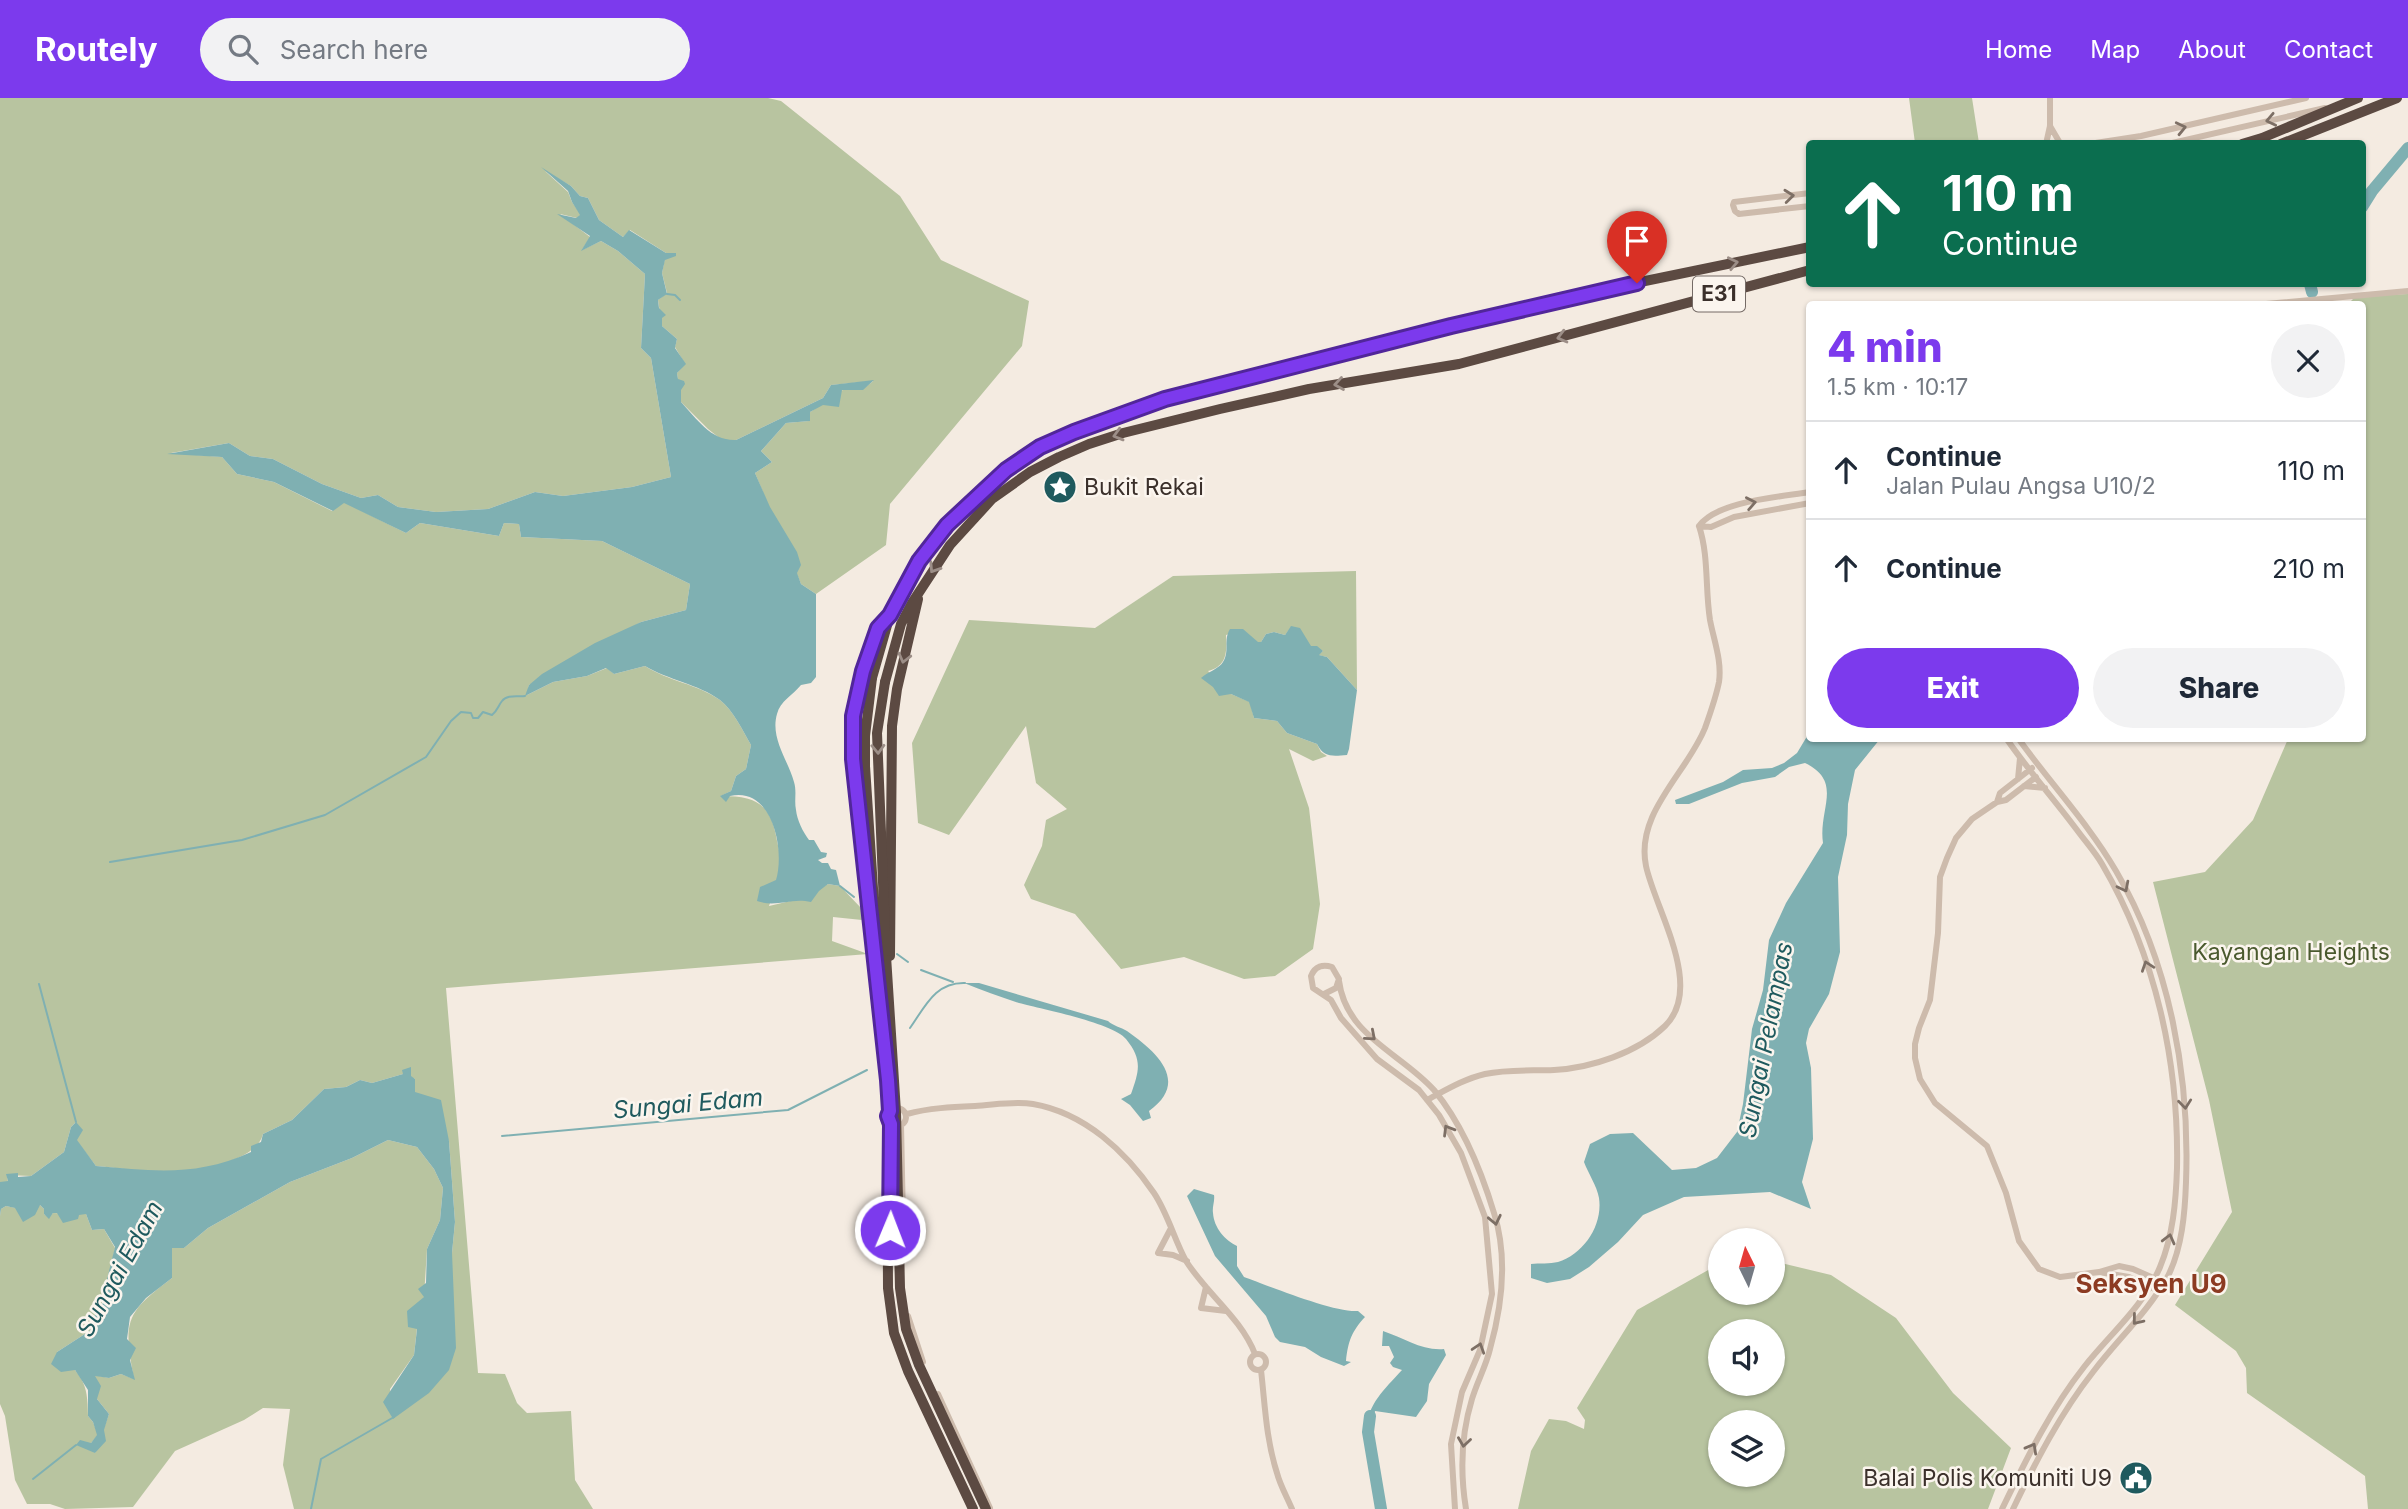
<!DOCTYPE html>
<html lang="en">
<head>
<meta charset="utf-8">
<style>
	body { margin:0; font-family:Inter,sans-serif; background:#f2f2f3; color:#1f2937; height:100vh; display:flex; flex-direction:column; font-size:26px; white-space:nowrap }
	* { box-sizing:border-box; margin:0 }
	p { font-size:23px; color:#747a83 }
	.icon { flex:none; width:38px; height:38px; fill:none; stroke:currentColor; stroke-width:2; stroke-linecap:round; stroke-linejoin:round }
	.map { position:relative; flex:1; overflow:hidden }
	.details { position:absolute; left:1806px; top:203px; width:560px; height:441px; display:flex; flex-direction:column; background:#fff; border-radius:7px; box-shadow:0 2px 5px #0004 }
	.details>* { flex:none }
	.guide { position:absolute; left:1806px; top:42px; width:560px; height:147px; border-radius:7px; box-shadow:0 2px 5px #0004; background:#0b6e4f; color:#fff; overflow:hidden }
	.needle { width:46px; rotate:355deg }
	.controls { position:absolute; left:1708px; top:1130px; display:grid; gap:14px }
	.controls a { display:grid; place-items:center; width:77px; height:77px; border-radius:50%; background:#fff; box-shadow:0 2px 5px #0004; font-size:35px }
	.pin { position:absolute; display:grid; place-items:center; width:60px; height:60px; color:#fff; margin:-72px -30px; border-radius:50% 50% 50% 0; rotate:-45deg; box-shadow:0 0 7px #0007 }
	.pin .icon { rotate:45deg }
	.me { position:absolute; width:77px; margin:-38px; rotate:1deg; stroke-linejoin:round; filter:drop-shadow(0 0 5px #0008) }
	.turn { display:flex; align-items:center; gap:24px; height:147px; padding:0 21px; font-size:32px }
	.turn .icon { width:91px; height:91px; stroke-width:2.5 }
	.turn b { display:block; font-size:49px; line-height:60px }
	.round { display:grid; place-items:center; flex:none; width:74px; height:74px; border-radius:37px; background:#f2f2f3 }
	.head { display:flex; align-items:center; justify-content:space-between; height:119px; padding:0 21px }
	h1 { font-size:42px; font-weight:800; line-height:52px; color:#7c3aed }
	.primary-button { display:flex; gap:14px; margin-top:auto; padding:14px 21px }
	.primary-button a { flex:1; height:80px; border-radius:42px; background:#7c3aed; color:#fff; font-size:28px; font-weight:800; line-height:80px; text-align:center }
	.primary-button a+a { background:#f2f2f3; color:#1f2937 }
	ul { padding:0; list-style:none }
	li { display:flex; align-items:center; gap:21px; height:98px; padding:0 21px; border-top:2px solid #e0e1e3 }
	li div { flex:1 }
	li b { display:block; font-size:26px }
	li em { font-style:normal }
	header { display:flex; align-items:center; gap:42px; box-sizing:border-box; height:98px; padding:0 35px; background:#7c3aed; color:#fff }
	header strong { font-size:33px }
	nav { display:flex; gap:38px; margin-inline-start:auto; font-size:24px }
	.search { width:490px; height:63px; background:#f2f2f3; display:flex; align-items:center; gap:18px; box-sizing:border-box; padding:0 24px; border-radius:38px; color:#747a83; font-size:26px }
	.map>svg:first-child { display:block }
</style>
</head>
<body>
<header>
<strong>Routely</strong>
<div class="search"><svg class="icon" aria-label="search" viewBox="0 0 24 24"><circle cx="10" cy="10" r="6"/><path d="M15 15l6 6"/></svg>Search here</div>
<nav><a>Home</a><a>Map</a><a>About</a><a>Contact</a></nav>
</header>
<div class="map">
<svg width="2408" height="1411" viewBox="0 0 2408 1411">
	<rect width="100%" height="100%" fill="#f4ebe1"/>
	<path fill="#b8c4a0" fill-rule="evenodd" d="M0 0H768L781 3 900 98 941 162 1029 203 1022 248 890 406 886 447 816 496 801 486 755 375 772 364 761 353 786 325 809 323 810 314C819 309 836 294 843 292 857 287 860 295 873 283L831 287 823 300 736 342H722L708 331 681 304 677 275 685 266 675 249 677 241 662 228 658 202 667 195 662 175 666 155 630 132 623 139 599 122 588 100 580 98 571 88 545 73 568 94 572 104 581 117 577 120 560 116 590 139 582 152 601 143 618 153 645 176 641 250 651 260 671 379 632 389 563 398 535 394 488 411 436 414 398 409 378 397 361 400 322 386 273 361 250 358 229 345 171 355 222 359 237 376 274 384 332 413 344 404 406 435 420 425 499 438 504 425 519 426 521 439 602 443 690 486 686 512 641 524 529 587 527 597 553 584 587 578 607 570 614 576 645 568C668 583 697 586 720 602 733 612 743 633 751 647L746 671 736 678 731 693 721 698C757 698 771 706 777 743 779 751 781 762 780 770 779 783 773 796 769 808L799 801 828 786 840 788 862 811V822L833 819 832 843 868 856 446 890 478 1275 505 1276 517 1305 527 1315 571 1313 575 1382 593 1411H294L283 1367 290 1311 263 1310 244 1322 175 1353 133 1409 65 1411 50 1406H27L15 1382 5 1318 0 1306V1118L1 1111 6 1108 16 1110 40 1107 44 1111V1116L49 1120 53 1115 86 1116 92 1132 104 1131 115 1150 108 1181 112 1186 111 1191 96 1214 91 1232 57 1254C82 1278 88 1283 88 1318L93 1324 98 1337 91 1345 95 1355 109 1316 97 1301 94 1277 109 1280 121 1276 134 1281C123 1223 125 1215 172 1180V1150H184L208 1130 290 1084 352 1060 388 1042 417 1049 434 1071 443 1090 440 1122 427 1151 424 1199 417 1230 414 1257 390 1291 392 1320 452 1155 455 1124 449 1043 415 995V981L403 976 372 985 360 982 346 989 324 991 292 1022 263 1036C256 1064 198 1073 172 1074 147 1075 121 1070 96 1068L76 1042V1024L71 1029 64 1054 31 1078 7 1077 8 1084H0Z
		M1909 0H1972L1979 45H1915Z
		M2408 196V1411H2368L2365 1378 2247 1295 2246 1270 2236 1253 2175 1207 2232 1114 2209 1002 2153 784 2205 774 2253 722 2288 641 2362 640V206H2348L2356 198Z
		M1356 473 1357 592 1327 559 1318 557 1323 553 1311 549 1291 529 1285 537 1274 534 1266 536 1261 544H1257L1243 532 1226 537C1227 554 1227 568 1208 573L1231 596 1250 604 1254 620 1277 623 1287 635 1317 646 1321 654 1327 658 1313 663 1289 651 1309 710 1320 806 1313 851 1275 878 1244 881 1184 859 1121 871 1075 816 1031 801 1024 787 1042 748 1046 722 1067 711 1036 685 1026 628 949 737 918 725 912 645 969 522 1095 530 1173 478Z
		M1773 1163 1831 1177 1896 1220 1953 1295 2011 1350 1988 1411H1518L1531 1353 1549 1321 1566 1323 1584 1331 1585 1322 1577 1310 1637 1212 1710 1171 1720 1173V1195H1773ZM1720 1234H1773V1286H1720ZM1720 1325H1773V1377H1720Z"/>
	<path fill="#7fb0b2" d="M541 69 571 88 580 98 588 100 599 122 623 139 629 132 666 155H676V158L665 162 662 175 667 196 658 202 659 210 666 217 662 220V228L677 241 675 250 686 266 677 275 678 281 684 283 685 286 681 292V304C697 321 711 343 736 342L823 300 831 287 874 282 863 292H842L839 309 823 307 810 314V323L786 325 761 353 772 364 755 375 770 409 797 454 801 467 797 475 801 486 816 496V579L811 585 801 587C793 597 780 603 777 616 770 640 788 662 794 684 797 694 794 702 796 712 797 722 803 734 809 742H814L821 754 827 755 826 759 818 762 822 765H828L831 771 836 772 840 788 828 786 819 793 811 804C791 799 777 810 757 803L760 789 776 782C785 753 773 688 730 698L726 704 720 698 731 693 736 678 746 671 751 647C743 633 733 612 720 602 698 586 668 582 645 568L614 576 606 570 587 578 553 584 525 598 529 587 542 576 595 545 641 524 686 512 690 486 602 443 521 439 519 426 504 425 499 438 420 425 406 435 344 405 333 413 274 384 237 376 222 359 167 356 229 345 250 358 273 361 322 386 361 400 378 397 398 409 436 414 488 411 535 394 563 398 632 389 671 379 651 260 641 250 645 176 618 153 601 143 581 153 590 138 557 116 576 120 580 117 572 104 568 93Z
		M1291 528 1300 530 1311 548H1317L1323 553 1319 557 1327 559 1357 592 1349 651 1347 657C1333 658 1324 660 1317 646L1287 635 1277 623 1254 620 1249 604 1231 596 1219 598 1213 589 1201 580C1207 574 1219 571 1223 564 1230 553 1223 542 1230 531H1243L1258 544H1261L1266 536 1274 534 1285 537Z
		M1809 635 1810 640 1880 641 1855 672 1848 706 1847 737 1838 779 1840 854 1829 896 1809 931 1806 945 1811 970 1813 1041 1802 1084 1811 1111 1770 1094 1684 1099 1643 1117 1618 1144 1589 1169 1570 1181 1547 1185 1531 1180V1166C1539 1165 1550 1166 1558 1164 1584 1156 1603 1127 1599 1100 1597 1088 1588 1075 1584 1064L1590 1046 1610 1036 1633 1035 1672 1072 1696 1070 1717 1060 1737 1034 1743 1006 1752 931 1763 892 1769 842 1786 805 1823 745C1818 711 1844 684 1805 665L1789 669 1775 679 1742 685 1689 706H1676L1675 702 1723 684 1743 672 1772 670 1784 665 1797 655Z
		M964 885H979L1108 923C1113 928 1121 929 1127 933 1157 954 1190 984 1149 1013L1151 1020 1143 1023 1130 1007 1121 1001 1131 996C1139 973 1143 962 1126 941 1113 925 1042 911 1019 905 1000 899 982 892 964 885Z
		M411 969V978L415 981V994L441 1002 449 1043 455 1124 452 1155 456 1250 449 1272 429 1295 393 1321 383 1304 414 1257 417 1231 408 1229 407 1213 424 1199 418 1191 426 1185 427 1151 440 1122 443 1090 434 1071 417 1049 388 1042 352 1060 290 1084 208 1130 184 1150H172V1180L146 1200 130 1219 127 1241 136 1250 130 1262 135 1282 121 1276 109 1280 95 1278 101 1288 97 1301 109 1316 104 1332 106 1343 95 1355 76 1347 80 1342 91 1345 97 1337 93 1324 88 1318V1292L75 1272 61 1274 51 1266 57 1254 91 1232 96 1214 106 1201 103 1194 111 1191 112 1186 107 1181 115 1149 104 1131 92 1132 86 1116 79 1117 78 1121 63 1125 57 1115H53L49 1121 44 1116V1111L40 1107 35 1117 23 1124 15 1110 6 1108 1 1111 0 1118V1084L8 1083 6 1076 18 1075V1079L31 1078 64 1054 71 1029 76 1024 83 1032 77 1042 96 1068C154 1073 196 1079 251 1054V1048L261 1044 263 1036 292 1022 324 991 346 989 360 982 372 985 403 976 402 972Z
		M1194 1091 1214 1097C1215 1103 1212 1109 1213 1115 1214 1130 1225 1142 1237 1148V1168L1244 1179C1269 1188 1335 1215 1358 1213L1365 1219C1352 1233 1348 1243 1346 1263L1351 1264 1344 1268 1321 1259 1305 1249 1280 1244 1275 1239 1266 1218 1215 1158 1187 1098Z
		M1383 1233C1404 1240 1422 1253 1444 1251L1446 1257 1429 1286 1427 1303 1416 1319 1375 1313 1371 1333 1365 1334C1369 1304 1383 1293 1402 1272L1393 1269 1390 1265 1394 1259 1389 1248H1382Z"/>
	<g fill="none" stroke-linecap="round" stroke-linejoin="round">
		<path stroke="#7fb0b2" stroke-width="2" d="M667 196 675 197 680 202
			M110 764 242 742 325 717 426 659 451 623 461 614 471 615 473 620H478L483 614 492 617C498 612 498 608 502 603 507 596 518 599 525 598
			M840 788 854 799
			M897 856 908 864
			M921 872 953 884
			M39 886 76 1024
			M910 930C925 909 935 884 965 885
			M502 1038 788 1012 867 972
			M33 1381 76 1347
			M311 1411 321 1361 394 1319"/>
		<path stroke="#7fb0b2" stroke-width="12" d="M2362 109 2372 93 2408 50
			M2310 186 2312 194
			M1370 1318 1368 1334 1381 1411"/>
		<path stroke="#cdbbac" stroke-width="6" d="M2050 28 2060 45
			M2046 46 2050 28V0
			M2089 46 2141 38 2306 0
			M2168 46 2325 10
			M1810 95 1734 104 1733 107 1735 113 1739 116 1810 108
			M2266 206 2408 193
			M1699 428C1717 403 1780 399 1810 394
			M1699 428 1711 429 1734 419 1810 405
			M2036 679 2006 702 1997 704 1972 721 1956 740 1947 760 1940 779 1938 835 1930 902 1919 930 1915 946V960L1920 981 1935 1005 1987 1048 2006 1095 2019 1143 2039 1171 2060 1179 2099 1174 2119 1168 2133 1171 2158 1182
			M2018 681 2020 660
			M2024 688 2045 690
			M1997 704 2000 695 2032 670
			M869 819 872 844
			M1339 883C1346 938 1401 955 1434 992 1463 1027 1481 1072 1494 1115 1508 1159 1502 1208 1490 1251 1486 1268 1477 1284 1472 1301 1461 1337 1460 1374 1466 1411
			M1324 896 1336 890 1339 881 1332 869C1323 866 1315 868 1311 878L1313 890 1331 902 1341 920 1377 961 1419 992 1439 1017 1461 1055 1485 1119 1492 1196 1480 1252 1462 1294 1451 1346 1455 1411
			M1427 1002C1446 992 1464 981 1485 976 1508 971 1531 973 1554 972 1591 970 1637 955 1665 928 1705 889 1655 811 1646 768 1635 715 1687 675 1705 630 1710 616 1716 599 1719 584 1722 563 1714 543 1710 522 1705 491 1709 458 1699 428
			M888 1019a9 9 0 1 1 18 0a9 9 0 1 1-18 0Z
			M907 1016C929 1010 952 1009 975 1008 994 1007 1014 1003 1033 1006 1085 1015 1126 1054 1154 1095 1168 1116 1174 1141 1186 1163 1207 1196 1241 1220 1255 1256
			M901 1027 903 1123
			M1170 1132 1158 1155 1173 1157 1187 1163
			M2099 1174 2129 1179 2159 1193
			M1206 1189 1201 1210 1226 1213
			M908 1218 923 1264
			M1250 1264a8 8 0 1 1 16 0a8 8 0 1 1-16 0Z
			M1261 1272C1265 1307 1266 1341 1277 1375 1280 1387 1287 1399 1292 1411
			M938 1296 990 1410
			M2002 1411C2026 1362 2050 1312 2084 1269 2110 1236 2144 1208 2160 1169 2173 1138 2176 1103 2177 1070 2179 965 2156 858 2102 766 2095 754 2085 743 2077 732 2054 701 2028 672 2006 640
			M2013 1411C2036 1363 2060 1316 2093 1274 2118 1241 2148 1214 2168 1178 2182 1150 2185 1115 2186 1084 2190 979 2170 865 2116 773 2088 725 2050 685 2018 640"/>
		<path stroke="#5c4a42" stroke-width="10" d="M2281 46 2397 0
			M872 580 890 517 900 494 919 463 947 427 1006 372 1040 349 1074 334 1165 301 1451 228 1587 195 1810 149
			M885 584 901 526 912 505 950 447 992 401 1030 374 1059 359 1089 346 1123 335 1220 311 1309 291 1459 266 1810 172
			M869 819 853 661V618L863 573 878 530 886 519
			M890 858 892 628 897 591 918 501"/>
		<path stroke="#5c4a42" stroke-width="10" d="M2242 46 2262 40 2358 0
			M872 580 865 638V668L887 1004 888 1190 894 1235 908 1273 973 1411
			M885 584 877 635 886 858 896 1014 900 1190 906 1231 919 1267 986 1411"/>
	</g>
	<defs><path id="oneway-chevron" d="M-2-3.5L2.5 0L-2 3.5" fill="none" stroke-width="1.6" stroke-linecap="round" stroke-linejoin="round" transform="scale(1.75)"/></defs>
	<g stroke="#7d6f65">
		<use href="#oneway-chevron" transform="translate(2271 22) rotate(168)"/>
		<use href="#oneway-chevron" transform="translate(2181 30) rotate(-13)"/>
		<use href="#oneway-chevron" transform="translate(1789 98) rotate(-6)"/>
		<use href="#oneway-chevron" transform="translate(1751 405) rotate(-11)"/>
		<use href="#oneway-chevron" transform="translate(2124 789) rotate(63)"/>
		<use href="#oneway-chevron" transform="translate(2147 868) rotate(-109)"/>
		<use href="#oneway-chevron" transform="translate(1371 938) rotate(41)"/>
		<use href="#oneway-chevron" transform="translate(2185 1006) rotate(84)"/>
		<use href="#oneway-chevron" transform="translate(1448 1032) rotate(-121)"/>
		<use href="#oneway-chevron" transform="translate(1495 1122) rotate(78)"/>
		<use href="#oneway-chevron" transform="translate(2169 1141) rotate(-76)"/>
		<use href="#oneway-chevron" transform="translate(2137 1222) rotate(129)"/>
		<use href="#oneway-chevron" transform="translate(1479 1250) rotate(-72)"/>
		<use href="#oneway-chevron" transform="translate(1464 1344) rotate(98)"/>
		<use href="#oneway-chevron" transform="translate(2032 1350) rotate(-61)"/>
	</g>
	<g stroke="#9c8e87">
		<use href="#oneway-chevron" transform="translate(1733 165) rotate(-12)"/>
		<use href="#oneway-chevron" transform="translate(1562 239) rotate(165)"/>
		<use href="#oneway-chevron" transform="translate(1339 286) rotate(171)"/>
		<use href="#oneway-chevron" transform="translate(1118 337) rotate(164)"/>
		<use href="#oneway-chevron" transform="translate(934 470) rotate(123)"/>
		<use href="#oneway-chevron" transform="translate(904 560) rotate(104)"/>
		<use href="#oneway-chevron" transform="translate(878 651) rotate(88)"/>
	</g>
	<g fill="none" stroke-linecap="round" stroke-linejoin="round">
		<defs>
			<path id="route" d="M890 1132 891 1026 888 1018 890 1013 888 982 853 661V618L863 573 878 530 890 517 919 463 947 427 1006 372 1040 349 1074 334 1165 301 1451 228 1637 185"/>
		</defs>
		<use href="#route" stroke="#51269a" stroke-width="18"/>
		<use href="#route" stroke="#7c3aed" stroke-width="12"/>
	</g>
	<defs>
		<symbol id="sight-disc" viewBox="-11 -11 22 22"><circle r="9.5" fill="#1f5a5e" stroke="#fbf5ee"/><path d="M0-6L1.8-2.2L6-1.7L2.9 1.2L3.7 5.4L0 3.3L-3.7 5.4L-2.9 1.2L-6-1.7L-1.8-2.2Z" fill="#fff"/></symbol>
		<symbol id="civic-disc" viewBox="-11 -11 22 22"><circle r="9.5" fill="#1f5a5e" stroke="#fbf5ee"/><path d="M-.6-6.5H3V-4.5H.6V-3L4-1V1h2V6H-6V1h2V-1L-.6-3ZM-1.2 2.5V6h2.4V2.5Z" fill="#fff"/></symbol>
	</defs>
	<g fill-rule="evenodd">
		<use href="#sight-disc" x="1041" y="370" width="38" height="38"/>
		<use href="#civic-disc" x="2117" y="1361" width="38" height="38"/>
	</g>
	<g text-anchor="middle" stroke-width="5" stroke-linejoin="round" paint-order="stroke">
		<rect fill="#fbf5ee" stroke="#756b66" stroke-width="2" x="1693" y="178.5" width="52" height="35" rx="5"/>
		<g font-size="21" font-weight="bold" fill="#3b302b">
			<text x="1719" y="203">E31</text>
		</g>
		<g font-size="23" fill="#3b302b" stroke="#fbf5ee" text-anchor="start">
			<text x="1084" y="397">Bukit Rekai</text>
			<text x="2112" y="1388" text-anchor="end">Balai Polis Komuniti U9</text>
		</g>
		<g font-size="23" fill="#4a5a2e" stroke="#fbf5ee">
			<text x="2291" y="862">Kayangan Heights</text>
		</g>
		<g font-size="24" font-style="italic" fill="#1f5a5e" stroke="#fbf5ee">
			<text transform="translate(1766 942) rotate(-79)" y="8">Sungai Pelampas</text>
			<text transform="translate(688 1006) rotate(-5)" y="8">Sungai Edam</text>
			<text transform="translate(120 1171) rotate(-61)" y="8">Sungai Edam</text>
		</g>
		<g font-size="26" font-weight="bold" fill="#8c3b22" stroke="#fbf5ee">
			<text x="2151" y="1195">Seksyen U9</text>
		</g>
	</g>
</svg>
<div class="controls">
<a><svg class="needle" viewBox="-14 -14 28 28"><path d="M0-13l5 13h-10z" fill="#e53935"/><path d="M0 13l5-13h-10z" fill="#747a83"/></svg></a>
<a><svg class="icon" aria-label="sound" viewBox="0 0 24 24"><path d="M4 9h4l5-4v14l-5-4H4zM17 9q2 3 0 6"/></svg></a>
<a><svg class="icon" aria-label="layers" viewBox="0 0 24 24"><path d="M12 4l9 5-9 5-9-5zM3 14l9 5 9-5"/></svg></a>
</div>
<div class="pin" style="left:1637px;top:185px;background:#d93025"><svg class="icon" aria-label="arrive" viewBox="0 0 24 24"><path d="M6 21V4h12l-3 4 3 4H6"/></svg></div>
<svg class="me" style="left:890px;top:1132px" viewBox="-20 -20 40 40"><circle r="17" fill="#7c3aed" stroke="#fff" stroke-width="3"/><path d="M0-11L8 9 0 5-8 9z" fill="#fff"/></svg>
<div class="guide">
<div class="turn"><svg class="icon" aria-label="ahead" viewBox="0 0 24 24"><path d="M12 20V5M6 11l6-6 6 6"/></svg><div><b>110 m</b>Continue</div></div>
</div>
<section class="details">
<div class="head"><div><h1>4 min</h1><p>1.5 km · 10:17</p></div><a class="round"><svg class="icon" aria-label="close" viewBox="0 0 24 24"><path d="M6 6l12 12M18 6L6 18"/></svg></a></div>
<ul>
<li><svg class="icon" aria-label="ahead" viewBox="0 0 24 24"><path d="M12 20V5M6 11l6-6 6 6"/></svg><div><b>Continue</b><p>Jalan Pulau Angsa U10/2</p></div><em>110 m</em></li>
<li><svg class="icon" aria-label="ahead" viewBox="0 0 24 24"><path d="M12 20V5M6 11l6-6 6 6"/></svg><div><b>Continue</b></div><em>210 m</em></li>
</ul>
<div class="primary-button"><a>Exit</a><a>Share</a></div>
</section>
</div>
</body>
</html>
